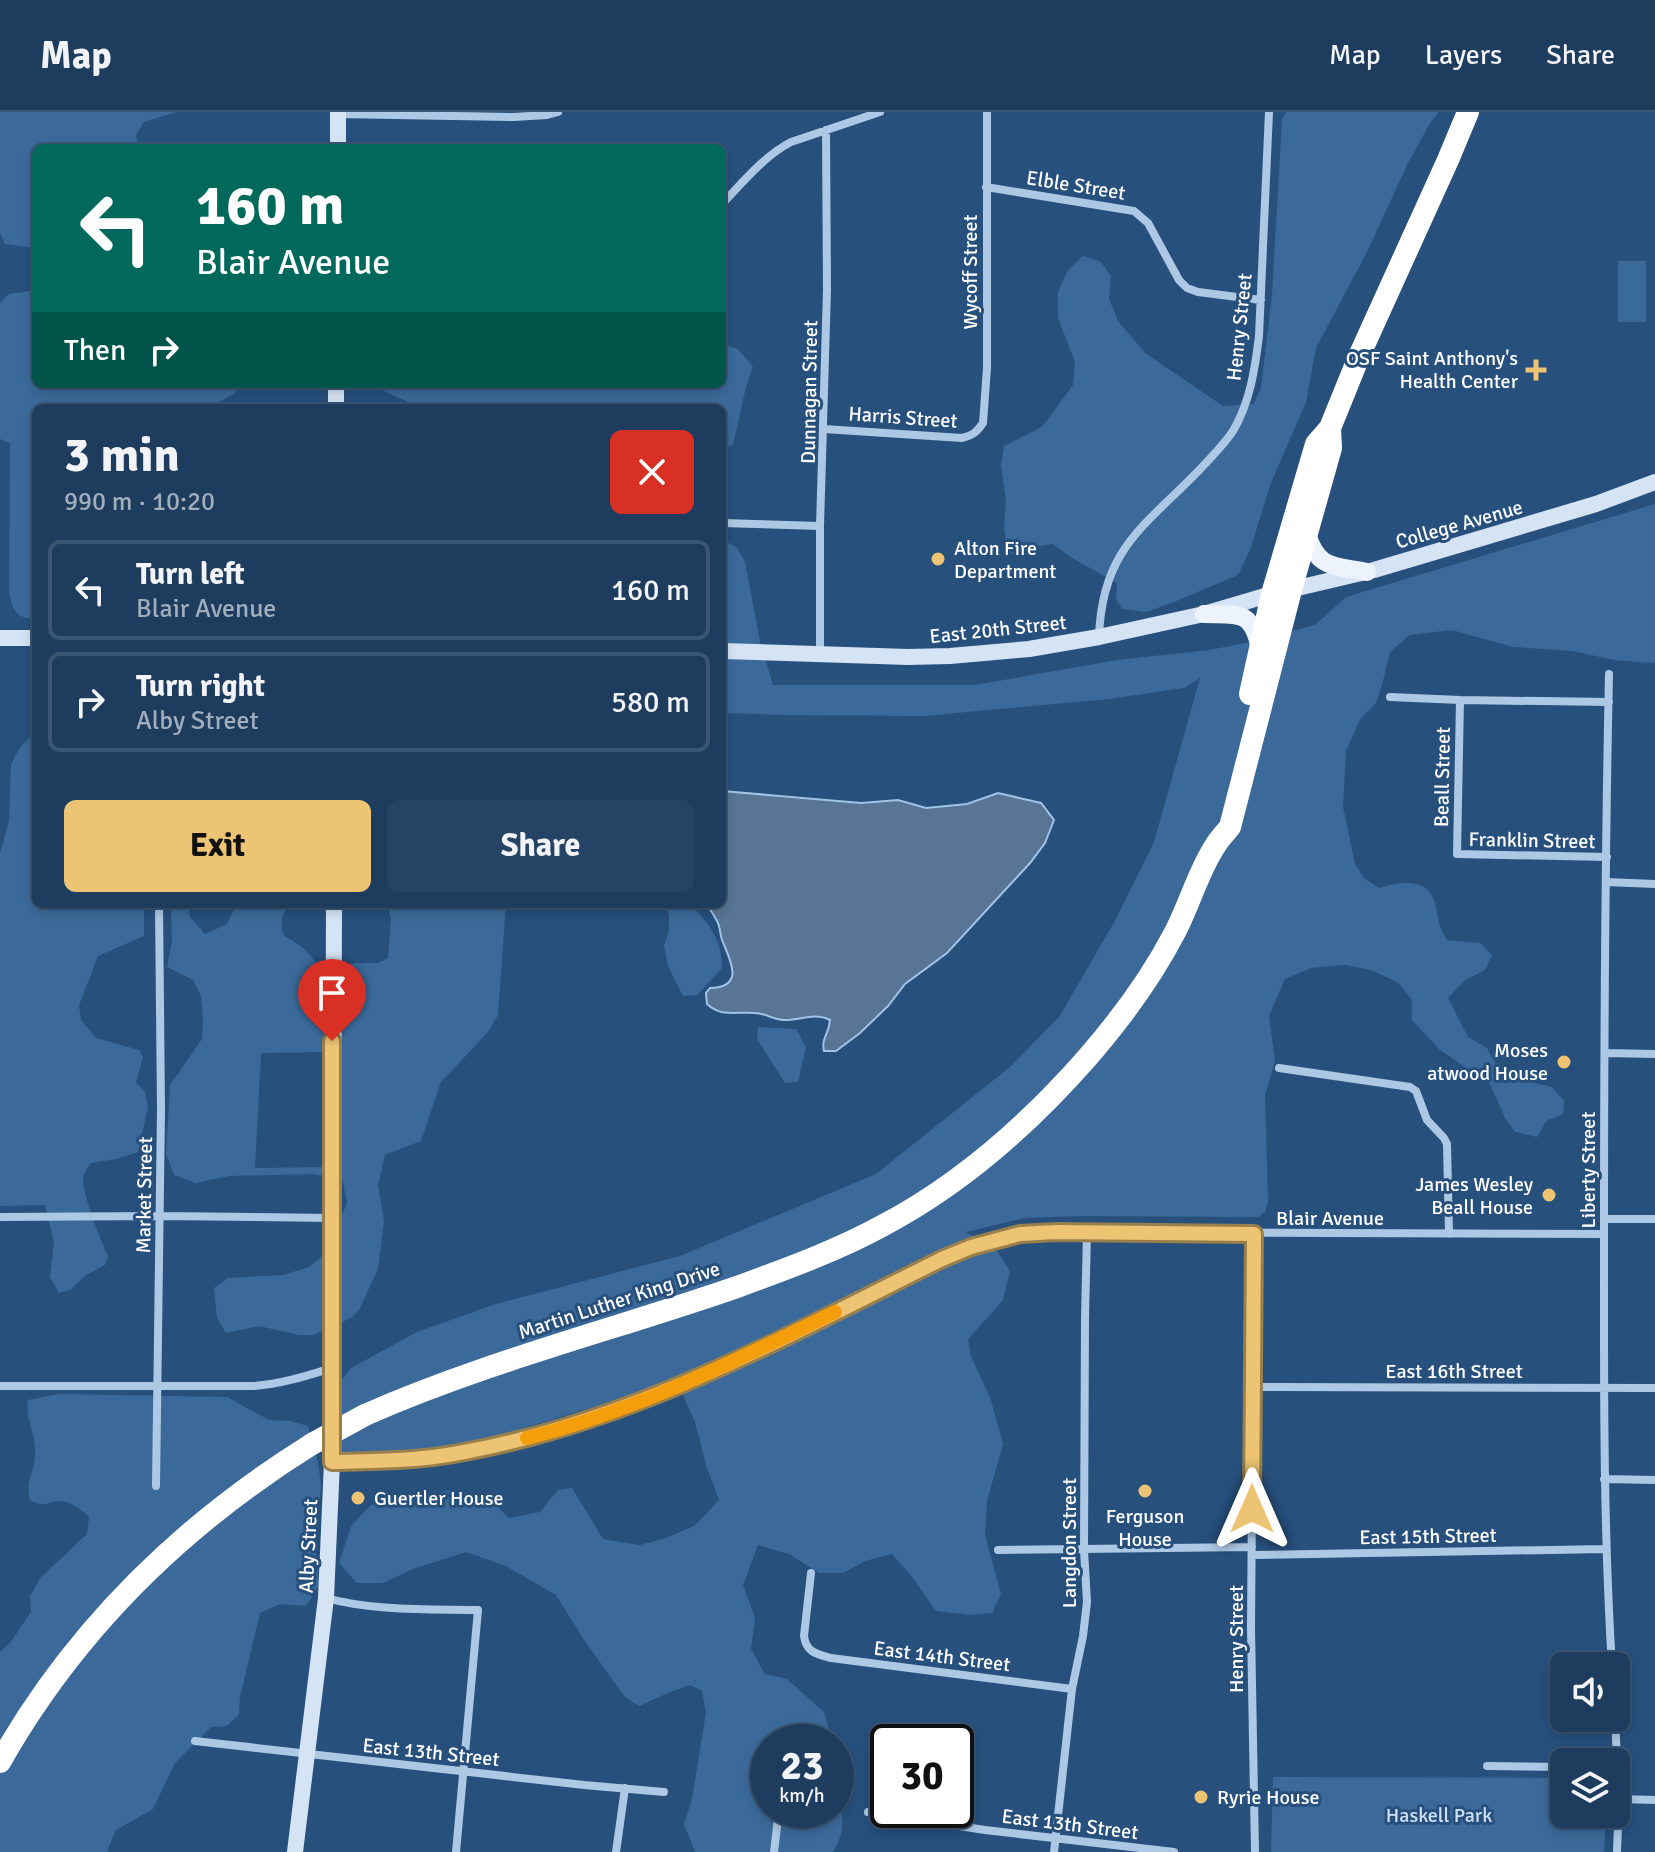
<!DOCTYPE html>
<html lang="en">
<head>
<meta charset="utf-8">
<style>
	body { margin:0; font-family:Signika,sans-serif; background:#254364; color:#f1f3f6; height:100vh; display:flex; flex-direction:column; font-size:30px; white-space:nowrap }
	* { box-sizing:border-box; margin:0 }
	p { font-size:26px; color:#a0adbc }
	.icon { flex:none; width:44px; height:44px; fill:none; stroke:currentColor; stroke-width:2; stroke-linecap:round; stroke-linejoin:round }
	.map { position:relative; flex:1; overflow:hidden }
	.details { position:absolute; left:32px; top:292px; width:694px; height:504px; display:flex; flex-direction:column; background:#1d3c5e; border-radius:12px; box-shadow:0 4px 12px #0003,0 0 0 2px #3b5673 }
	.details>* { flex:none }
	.banner { position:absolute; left:32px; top:32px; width:694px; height:244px; border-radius:12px; box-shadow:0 4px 12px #0003,0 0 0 2px #3b5673; background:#00695c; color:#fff; overflow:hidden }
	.fabs { position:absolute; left:1550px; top:1540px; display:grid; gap:16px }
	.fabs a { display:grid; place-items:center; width:80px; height:80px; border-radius:12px; background:#1d3c5e; box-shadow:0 4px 12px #0003,0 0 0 2px #3b5673; font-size:40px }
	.speed { position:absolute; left:750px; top:1612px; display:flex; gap:16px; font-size:40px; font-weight:700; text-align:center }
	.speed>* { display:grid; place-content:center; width:104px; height:104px; border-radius:50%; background:#1d3c5e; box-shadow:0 4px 12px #0003,0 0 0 2px #3b5673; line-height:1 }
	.speed small { font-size:20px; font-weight:400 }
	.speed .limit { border:4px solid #111; border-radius:12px; background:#fff; color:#111 }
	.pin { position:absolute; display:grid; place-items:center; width:68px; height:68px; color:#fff; margin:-82px -34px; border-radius:50% 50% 50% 0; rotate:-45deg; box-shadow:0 0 8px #0007 }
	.pin .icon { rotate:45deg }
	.me { position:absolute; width:88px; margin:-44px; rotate:0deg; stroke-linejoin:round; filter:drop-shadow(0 0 6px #0008) }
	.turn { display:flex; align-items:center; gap:28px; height:168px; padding:0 32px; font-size:36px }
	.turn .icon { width:104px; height:104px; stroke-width:2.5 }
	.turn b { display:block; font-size:56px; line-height:68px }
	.then { display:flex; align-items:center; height:76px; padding:0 32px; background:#0003; gap:16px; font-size:30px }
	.round { display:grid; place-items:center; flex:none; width:84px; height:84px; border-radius:12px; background:#254364 }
	.headline { display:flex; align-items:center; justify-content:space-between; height:136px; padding:0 32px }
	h1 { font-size:48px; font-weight:700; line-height:60px }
	.primary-button { display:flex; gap:16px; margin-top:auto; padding:16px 32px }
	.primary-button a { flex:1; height:92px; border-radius:12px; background:#ecc473; color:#111; font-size:32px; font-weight:700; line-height:92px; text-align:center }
	.primary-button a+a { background:#254364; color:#f1f3f6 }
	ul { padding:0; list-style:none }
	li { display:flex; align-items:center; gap:24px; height:100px; margin:0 16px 12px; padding:0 16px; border:4px solid #3b5673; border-radius:12px }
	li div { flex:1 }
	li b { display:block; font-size:30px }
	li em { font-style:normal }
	header { display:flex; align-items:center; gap:48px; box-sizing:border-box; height:112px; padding:0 40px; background:#1d3c5e; border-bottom:2px solid #3b5673 }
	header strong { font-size:38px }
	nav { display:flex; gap:44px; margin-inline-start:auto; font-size:28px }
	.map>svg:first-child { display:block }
</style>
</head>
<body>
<header>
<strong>Map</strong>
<nav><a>Map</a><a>Layers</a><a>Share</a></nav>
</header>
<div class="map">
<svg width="1655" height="1740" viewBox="0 0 1655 1740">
	<rect width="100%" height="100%" fill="#27507d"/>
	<path fill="#3b6a9a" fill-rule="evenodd" d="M0 0H176L144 10 136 23 138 36H36V136L5 132 0 120Z
		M1287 0H1439L1430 11 1407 53 1367 140 1316 236 1306 290 1271 371 1250 438 1238 463 1174 490 1146 500 1122 497 1116 487 1117 471 1072 446 1053 432 1039 434 1019 446 1008 439 1004 417 1006 389 1001 353 1004 334 1042 315 1073 273 1075 250 1058 206V180L1068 158 1083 144 1101 150 1111 164 1109 187 1118 209 1145 241 1223 294 1254 292 1261 276 1272 183 1282 7Z
		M1618 149H1646V210H1618Z
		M36 178V272H239L235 281 208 296H36V507C16 507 13 498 9 480L10 331 0 327V191L9 182Z
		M722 232 738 237 753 255 746 275 733 333 722 336V296H411L410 291 382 278 362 272H722Z
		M1655 392V549L1653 551 1614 548 1573 539 1513 535 1452 518 1410 523 1390 540 1382 573 1376 591 1360 607 1346 639 1343 695 1355 752 1364 766 1379 776C1399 770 1427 764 1435 791 1439 807 1437 812 1447 828L1480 831 1492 843 1485 858 1465 868 1448 886 1468 925 1487 936 1498 956 1518 967 1552 975 1564 989 1563 1002 1546 1009 1537 1025 1515 1020 1505 1006 1490 972 1440 938 1412 908V888L1399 871 1371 858 1345 853 1311 856 1285 867 1269 904 1275 950 1265 983 1268 1089 1265 1100 1258 1105 1082 1104 1024 1106 966 1120 997 1139 1010 1159 1003 1188 968 1227 971 1245 990 1285 1003 1332 987 1389 985 1423 1001 1482 992 1501 971 1503 936 1499 913 1466 892 1442 865 1449 843 1461H819L789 1442 758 1433 743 1473 755 1506 751 1537 765 1562 787 1567 824 1600 832 1629V1630H768V1698H836V1684C845 1705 845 1720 833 1740H695L684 1712 692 1687 706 1600 702 1579 690 1573 670 1580 639 1594 625 1585 584 1528 556 1483 506 1454 466 1440 413 1457 383 1471H357L339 1451 351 1414 371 1393 407 1392 449 1378 486 1383 509 1406 540 1400 558 1378 572 1376 603 1427 640 1433 666 1426 694 1414 719 1388 706 1353 695 1310 677 1270 488 1327 411 1340 354 1345 339 1342 341 1269 351 1256 417 1220 496 1192 680 1144 876 1062 1010 955 1059 905 1116 807 1154 730 1200 566 1184 576 1109 587 924 604 784 603 722 601V427L737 436 745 450 760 530 773 573H975L1117 548 1209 538 1251 530 1315 513 1346 485Z
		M36 618V792H144V824L98 844 79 893 81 908 96 926 139 938 143 945 136 970 145 980 148 995 138 1040 116 1047 91 1051C87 1057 83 1062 83 1069 82 1079 102 1133 108 1144L105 1153 86 1163 70 1178 59 1181 50 1165 54 1130 45 1093 0 1094V741L9 709 11 652 20 636Z
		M171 792H188L190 805 205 822 227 812 235 795 234 792H293C280 800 280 811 284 824 300 832 310 840 319 856L356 851H378L388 846 391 807 387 792H506L498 903 488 920 441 970 421 1029 385 1043 378 1073 384 1109 378 1157 359 1198 351 1206 313 1223H299L259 1214 226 1221 217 1206 214 1176 228 1166 283 1163 309 1155 327 1140 347 1091 342 1066 313 1062 229 1064 196 1071 174 1063 166 1042 170 973 202 927 203 907 201 884 193 868 167 855 172 829ZM326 940 328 1055 255 1056 261 941Z
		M667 792 691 793C710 813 722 828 722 856L697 883 683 884 668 854 664 833 669 819V807Z
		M758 915 796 917 806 935 798 970 785 971 757 927Z
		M59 1282 227 1285 269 1308 290 1309 308 1314 318 1350 321 1373 316 1440 319 1473 306 1494 280 1492 260 1501 240 1585 239 1602 227 1614 211 1615 175 1651 153 1697 116 1718 108 1737V1740H0V1540L10 1531 31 1500 30 1484 41 1465 87 1422 89 1405C82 1398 72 1390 61 1389 46 1389 46 1397 30 1388 25 1370 34 1361 35 1344 37 1325 25 1307 28 1288Z
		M1273 1665 1564 1666V1702H1606L1604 1740H1271Z"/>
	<path fill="#587595" stroke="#a1c3e5" stroke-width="2" d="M722 679 861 691 898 688 926 696 967 692 998 681 1041 691 1054 708 1045 731 1030 751 947 841 905 872 888 894 860 921 836 939H824C821 925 829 923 830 908 815 900 801 908 786 908 775 909 766 901 755 901 737 899 722 906 707 892L706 881 710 876C746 875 730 848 722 828 720 821 720 814 717 809 714 803 710 797 706 792H722Z"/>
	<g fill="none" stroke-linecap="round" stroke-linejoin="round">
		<path stroke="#adc8e4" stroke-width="8" d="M338 2 514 5 547 3 558 0
			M986 75 1134 99 1148 111 1179 168 1187 176 1198 180 1261 188
			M722 92C743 70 764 44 791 30L880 0
			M824 317 962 326C972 324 977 320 983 311L987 256V0
			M722 411 820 414
			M1099 525C1102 433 1149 412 1205 352 1215 341 1225 331 1233 319 1250 290 1255 257 1259 224L1269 0
			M820 541V414L827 178 826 18
			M1609 562C1605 750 1604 937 1604 1125 1604 1268 1603 1411 1612 1554
			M1390 585 1460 588 1609 590
			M1460 588 1457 742 1607 745
			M1606 770 1655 772
			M1605 941 1655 942
			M1279 956 1410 975 1416 979 1427 1008 1444 1026 1447 1032 1449 1122
			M0 1105 159 1104 332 1106
			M1604 1107H1655
			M1254 1122 1251 1516 1255 1740
			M0 1274H254C281 1272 306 1264 332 1256
			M1253 1275 1655 1276
			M332 1350 398 1348 457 1342 537 1323 584 1309 674 1276 729 1252 971 1135 1020 1122 1056 1120 1604 1122
			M1604 1367 1655 1368
			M156 1374 161 998 159 792
			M998 1438 1252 1435
			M1252 1443 1605 1437
			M811 1461 804 1524C806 1540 816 1542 831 1546L1072 1577
			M326 1486C372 1499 430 1497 478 1498L456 1740
			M1615 1606 1619 1687 1617 1740
			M195 1629 584 1673 664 1680
			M1487 1654 1564 1655
			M1619 1687 1655 1688
			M868 1700 985 1718 1174 1740
			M616 1740 625 1676
			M774 1740 779 1698
			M1054 1740 1072 1577 1083 1524 1087 1490 1084 1438 1085 1206 1087 1121"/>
		<path stroke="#d5e4f5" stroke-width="16" d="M338 36V0
			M336 296V272
			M0 526H36
			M722 539 908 545 950 544 1029 537 1099 525 1204 502 1272 482 1374 458 1596 392 1655 370
			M295 1740 326 1486 332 1350 334 792"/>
		<path stroke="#ecf3fd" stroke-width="18" d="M1307 422C1318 458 1334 453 1367 460
			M1204 502C1238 503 1252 497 1260 537"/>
		<path stroke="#fff" stroke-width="22" d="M1250 582 1272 482 1316 332 1330 316 1360 242 1448 48 1468 0
			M365 1303C485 1250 613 1218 737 1175 786 1157 836 1139 882 1114 960 1073 1029 1012 1087 946 1120 908 1151 866 1174 822 1189 794 1198 760 1215 734 1219 727 1225 721 1230 715L1291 478 1331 336 1330 316
			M0 1650C76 1516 182 1413 312 1332"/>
		<path stroke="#fff" stroke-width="22" d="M312 1332 365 1303"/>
	</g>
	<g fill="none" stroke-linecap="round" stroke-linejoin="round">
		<defs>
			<path id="route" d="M332 929V1350C375 1349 417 1349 459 1341 632 1310 787 1224 942 1147L971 1135 1020 1122 1056 1120 1254 1122 1252 1397"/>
		</defs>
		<use href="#route" stroke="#997f4b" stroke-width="20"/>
		<use href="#route" stroke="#ecc473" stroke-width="14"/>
		<path stroke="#f59e0b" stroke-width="14" d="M527 1326C636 1299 735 1249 835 1200"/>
	</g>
	<g fill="#ecc473" stroke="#27507d" stroke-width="3">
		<path d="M1532 246h8v8h8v8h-8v8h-8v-8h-8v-8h8z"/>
		<circle cx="938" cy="447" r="8"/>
		<circle cx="1564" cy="950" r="8"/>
		<circle cx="1549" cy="1083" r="8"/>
		<circle cx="1145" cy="1379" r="8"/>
		<circle cx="358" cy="1386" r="8"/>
		<circle cx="1201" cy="1685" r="8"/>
	</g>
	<g text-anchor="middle" stroke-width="6" stroke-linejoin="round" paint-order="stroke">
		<g font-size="20" fill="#fff" stroke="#27507d">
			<text transform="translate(1076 73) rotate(9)" y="7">Elble Street</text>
			<text transform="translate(970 160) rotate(-90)" y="7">Wycoff Street</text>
			<text transform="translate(1239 215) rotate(-84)" y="7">Henry Street</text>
			<text transform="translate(809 280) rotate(-89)" y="7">Dunnagan Street</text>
			<text transform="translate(903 305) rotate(4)" y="7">Harris Street</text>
			<text transform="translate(1459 412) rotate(-16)" y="7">College Avenue</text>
			<text transform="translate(998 517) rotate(-6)" y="7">East 20th Street</text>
			<text transform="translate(1442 665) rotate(-89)" y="7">Beall Street</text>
			<text transform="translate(1532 728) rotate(1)" y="7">Franklin Street</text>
			<text transform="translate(1588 1058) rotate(-90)" y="7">Liberty Street</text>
			<text transform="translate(144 1083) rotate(-89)" y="7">Market Street</text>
			<text x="1330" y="1113">Blair Avenue</text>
			<text transform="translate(619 1188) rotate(-18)" y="7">Martin Luther King Drive</text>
			<text x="1454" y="1266">East 16th Street</text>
			<text transform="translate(1428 1424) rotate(-1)" y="7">East 15th Street</text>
			<text transform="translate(1069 1431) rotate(-90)" y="7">Langdon Street</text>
			<text transform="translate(308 1434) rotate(-87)" y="7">Alby Street</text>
			<text transform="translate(1236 1527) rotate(-90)" y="7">Henry Street</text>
			<text transform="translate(942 1544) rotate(7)" y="7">East 14th Street</text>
			<text transform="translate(431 1640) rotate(6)" y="7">East 13th Street</text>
			<text transform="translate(1070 1712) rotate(7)" y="7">East 13th Street</text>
		</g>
		<g font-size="20" fill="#fff" stroke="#27507d" text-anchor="end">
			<text x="1518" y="253">OSF Saint Anthony's<tspan x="1518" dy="23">Health Center</tspan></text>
			<text x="954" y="443" text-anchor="start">Alton Fire<tspan x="954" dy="23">Department</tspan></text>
			<text x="1548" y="945">Moses<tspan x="1548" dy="23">atwood House</tspan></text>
			<text x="1533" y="1079">James Wesley<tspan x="1533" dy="23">Beall House</tspan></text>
			<text x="374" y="1393" text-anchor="start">Guertler House</text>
			<text x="1145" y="1411" text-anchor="middle">Ferguson<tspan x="1145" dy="23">House</tspan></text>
			<text x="1217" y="1692" text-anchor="start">Ryrie House</text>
		</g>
		<g font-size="20" fill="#cfe1f4" stroke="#27507d">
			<text x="1439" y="1710">Haskell Park</text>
		</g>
	</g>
</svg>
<div class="fabs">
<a><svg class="icon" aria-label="sound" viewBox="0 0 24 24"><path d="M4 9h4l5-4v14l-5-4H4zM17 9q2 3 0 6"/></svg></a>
<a><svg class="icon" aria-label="layers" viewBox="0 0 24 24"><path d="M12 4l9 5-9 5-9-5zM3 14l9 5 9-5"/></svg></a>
</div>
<div class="speed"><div>23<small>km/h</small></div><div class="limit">30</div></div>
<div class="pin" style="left:332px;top:929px;background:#d93025"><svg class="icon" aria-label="arrive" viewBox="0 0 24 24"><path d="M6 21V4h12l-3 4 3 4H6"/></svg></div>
<svg class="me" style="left:1252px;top:1397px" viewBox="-20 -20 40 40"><path d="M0-17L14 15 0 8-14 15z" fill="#ecc473" stroke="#fff" stroke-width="4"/></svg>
<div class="banner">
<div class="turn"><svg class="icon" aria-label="left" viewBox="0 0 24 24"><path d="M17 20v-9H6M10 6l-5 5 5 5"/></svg><div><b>160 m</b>Blair Avenue</div></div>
<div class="then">Then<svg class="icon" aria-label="right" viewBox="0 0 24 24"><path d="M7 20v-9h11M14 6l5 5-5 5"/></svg></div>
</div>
<section class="details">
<div class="headline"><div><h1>3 min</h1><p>990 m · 10:20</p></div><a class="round" style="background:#d93025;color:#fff"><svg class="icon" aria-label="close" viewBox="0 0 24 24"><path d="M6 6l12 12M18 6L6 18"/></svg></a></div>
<ul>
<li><svg class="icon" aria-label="left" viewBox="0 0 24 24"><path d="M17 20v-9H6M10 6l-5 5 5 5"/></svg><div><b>Turn left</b><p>Blair Avenue</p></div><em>160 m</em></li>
<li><svg class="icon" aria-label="right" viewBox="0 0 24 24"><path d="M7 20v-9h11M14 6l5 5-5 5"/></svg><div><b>Turn right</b><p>Alby Street</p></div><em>580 m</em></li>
</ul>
<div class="primary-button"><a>Exit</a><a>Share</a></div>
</section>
</div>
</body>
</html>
